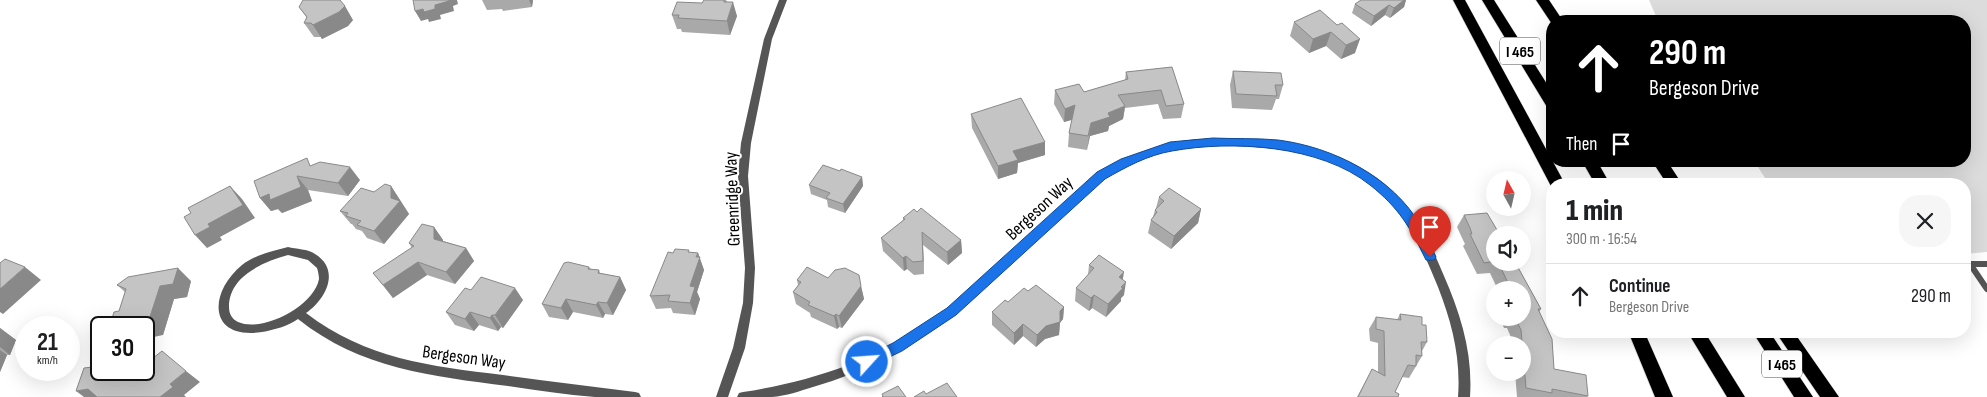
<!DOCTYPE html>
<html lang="en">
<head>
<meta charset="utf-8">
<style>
	body { margin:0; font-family:"Sofia Sans Condensed",sans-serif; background:#f6f6f6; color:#202124; height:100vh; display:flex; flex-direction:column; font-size:19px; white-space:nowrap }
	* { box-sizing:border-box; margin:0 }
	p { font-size:16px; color:#757577 }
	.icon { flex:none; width:28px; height:28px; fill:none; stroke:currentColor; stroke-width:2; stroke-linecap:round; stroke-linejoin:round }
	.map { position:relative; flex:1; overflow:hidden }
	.sheet { position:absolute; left:1546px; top:178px; width:425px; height:160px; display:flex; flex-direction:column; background:#fff; border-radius:20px; box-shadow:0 5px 20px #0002 }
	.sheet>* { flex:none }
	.banner { position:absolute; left:1546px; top:15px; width:425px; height:152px; border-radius:20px; box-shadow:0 5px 20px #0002; background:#000; color:#fff; overflow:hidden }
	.needle { width:32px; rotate:352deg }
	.buttons { position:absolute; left:1486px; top:171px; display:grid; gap:10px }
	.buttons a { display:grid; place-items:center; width:45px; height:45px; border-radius:50%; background:#fff; box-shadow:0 5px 20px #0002; font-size:25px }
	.speed { position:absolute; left:15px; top:316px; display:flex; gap:10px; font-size:25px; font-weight:700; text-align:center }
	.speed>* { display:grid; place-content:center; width:65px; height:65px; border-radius:50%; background:#fff; box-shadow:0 5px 20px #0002; line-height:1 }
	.speed small { font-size:12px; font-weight:400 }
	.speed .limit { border:2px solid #111; border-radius:8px; background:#fff; color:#111 }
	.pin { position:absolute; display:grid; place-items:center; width:42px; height:42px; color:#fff; margin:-51px -21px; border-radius:50% 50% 50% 0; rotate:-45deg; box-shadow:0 0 5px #0007 }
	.pin .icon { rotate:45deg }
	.me { position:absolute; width:55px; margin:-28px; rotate:64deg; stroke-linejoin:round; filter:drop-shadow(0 0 4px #0008) }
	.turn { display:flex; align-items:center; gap:18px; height:105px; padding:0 20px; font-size:22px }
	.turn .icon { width:65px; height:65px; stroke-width:2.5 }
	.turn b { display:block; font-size:35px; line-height:42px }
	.then { display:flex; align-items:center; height:48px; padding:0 20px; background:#0003; gap:10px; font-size:19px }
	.round { display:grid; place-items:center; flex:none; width:52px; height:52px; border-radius:20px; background:#f6f6f6 }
	.head { display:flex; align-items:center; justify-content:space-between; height:85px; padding:0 20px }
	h1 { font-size:30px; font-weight:800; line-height:38px }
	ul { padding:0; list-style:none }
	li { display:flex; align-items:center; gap:15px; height:65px; padding:0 20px; border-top:1px solid #e0e0e0 }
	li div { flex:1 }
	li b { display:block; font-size:19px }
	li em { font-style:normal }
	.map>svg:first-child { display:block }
</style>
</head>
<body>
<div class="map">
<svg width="1987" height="397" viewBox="0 0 1987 397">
	<rect width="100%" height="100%" fill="#fff"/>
	<path fill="#dcdcdc" d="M1649 0H1987V252L1965 254V184H1769L1754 161H1965V21H1658Z"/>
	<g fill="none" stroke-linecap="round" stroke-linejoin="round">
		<defs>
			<path id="motorway" d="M1453 0H1465L1565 184H1552V188Z
				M1482 0H1494L1552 92V108L1547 107Z
				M1536 0H1549L1563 21H1552V24Z
				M1582 161H1597L1610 184H1595Z
				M1652 161H1667L1682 184H1667Z
				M1628 331H1644L1673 397H1655Z
				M1687 331H1704L1745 397H1727Z
				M1752 331H1769L1813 397H1794Z
				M1775 331H1793L1839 397H1820Z"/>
		</defs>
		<use href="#motorway" stroke="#dbdbdb" stroke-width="1"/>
		<path stroke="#555" stroke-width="6" d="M1965 264H1987
			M1970 264 1987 289"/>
		<path fill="#555" fill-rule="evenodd" d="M779 0H787L772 39 751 143 748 176 755 268 753 303 745 348 728 397H716L733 348 743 303 745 268 738 176 741 143 764 39Z
			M1197 139C1270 136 1354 144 1404 203 1422 224 1433 250 1444 276 1461 315 1473 354 1470 397H1458C1461 358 1452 323 1438 287 1425 256 1412 223 1387 199 1372 184 1354 171 1334 163 1288 145 1207 140 1159 153 1140 158 1122 168 1104 179L956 314C912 347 865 372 813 387 800 391 786 396 772 397 760 397 749 397 737 397L739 393 743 392C808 382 872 362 927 324 953 306 976 284 999 263 1032 233 1064 202 1098 173 1129 155 1160 143 1197 139Z
			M288 247C296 249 308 249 315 254 341 270 326 299 306 313 366 359 430 366 503 375 547 381 591 386 635 392L639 393 641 397C626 397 610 397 595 397 566 395 537 390 508 386 431 376 361 369 298 319 288 326 274 330 262 332 208 340 208 293 242 265 255 255 272 251 288 247ZM288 255 308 260 317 268C318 271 319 276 319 279 314 306 263 333 238 322 232 319 229 314 229 307 229 276 263 262 288 255Z"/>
		<use href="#motorway" fill="#000" fill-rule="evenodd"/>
	</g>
	<path fill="#a9a9a9" d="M482 0H533L532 7 503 11 502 9 487 10Z
		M704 0H726L737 16 730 35 682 32 681 29H677L672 15 702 3Z
		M1361 0H1406L1404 7 1390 18 1385 15 1371 26 1352 13 1355 4Z
		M299 7 353 20 348 26 322 39 321 37H314L304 23 307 18Z
		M1320 10 1355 53 1341 59 1326 46 1309 53 1290 36 1294 22Z
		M1172 67 1184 104 1181 118 1163 119 1158 104 1125 108 1123 119 1109 126 1108 131 1090 136 1087 150 1068 147 1069 133 1072 120 1064 122 1054 104 1055 90 1084 92 1125 80 1126 72Z
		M1233 71 1283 85 1279 99H1276L1272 110 1232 108 1230 85Z
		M971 114 1045 142V155L1018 163 1017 173 998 179 972 128Z
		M313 165 360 180 348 196 308 190 312 201 282 213 278 209 271 211 260 198Z
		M840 171 862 177 863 186 845 213 828 207 827 200 811 194 809 185Z
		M391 186 409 214 384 244 367 238 362 231 356 229 352 224H351L340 211 374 192Z
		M1159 197 1201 209 1198 223 1171 249 1148 233 1151 220 1153 217 1155 210 1156 208Z
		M1464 215 1495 235V262H1515L1541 309 1539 312 1554 369 1588 396 1587 397H1517L1515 372H1522V345H1513V342L1507 328H1504L1500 318H1522V290H1498L1490 273 1477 274 1463 246 1465 244 1463 240 1457 227Z
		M903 218 961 240 962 253 948 265 923 245 924 274 914 275 907 269 904 271 883 251 881 238 903 221Z
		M434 227 443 240V241L466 248 474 261 455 284 427 275 393 298 373 273 412 248 409 243Z
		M690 252 698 253 704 270 697 292 700 299 695 315 673 313 671 308 656 309 650 296 673 253Z
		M1089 265 1122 279 1124 295 1121 298V301L1106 317 1092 308 1089 311 1075 301 1076 288 1088 275Z
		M589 267 591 269 599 270 600 273 620 277 626 290 613 315 605 314 603 318 573 312 568 320 549 317 542 304Z
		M828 278 861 286 864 299 842 328 839 327 837 329 811 317 810 313 796 304 793 292 798 285 797 280Z
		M191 281 187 297 174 299 163 335 144 328H112L110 325 119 311 125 292 117 285Z
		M471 290 523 300 503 328 501 327 498 331 479 325 474 331 455 325 446 312Z
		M1028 291 1064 307 1063 319 1060 322 1059 335 1045 339 1036 347 1023 336 1014 345 992 325V312Z
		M1495 295V305L1493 299Z
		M1400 314 1422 325 1427 342 1422 351V356L1409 378 1402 377 1395 392 1398 397H1357L1372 369 1378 372V343L1370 341 1369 329 1376 317 1397 320Z
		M0 328 16 340 10 355H7L0 372Z"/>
	<path fill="#898989" d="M449 0H457L458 4 453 6 454 11 440 15 441 19 429 22 428 19 421 21 415 11Z
		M529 0H533L532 7Z
		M1404 0H1406L1404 7 1390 18 1394 8Z
		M733 2 737 16 730 35 727 21Z
		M1389 5 1385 15 1371 26 1374 16Z
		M345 6 353 20 348 26 322 39 313 25Z
		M1331 32 1326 46 1309 53 1313 39Z
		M1360 39 1355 53 1341 59 1346 45Z
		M1075 105 1074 119 1064 122 1065 109Z
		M1125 106 1123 119 1109 126 1108 131 1090 136 1087 150 1091 123 1108 113Z
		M1045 142V155L1018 163 1017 173 998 179V166L1013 151Z
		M350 167 360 180 348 196 338 183Z
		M297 176 308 190 312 201 282 213 278 209 271 211 260 198Z
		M862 177 863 186 845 213 843 204Z
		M230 186 242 199 255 218 220 237 222 240 207 248 195 235 208 224Z
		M391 186 409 214 384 244 374 231 391 198Z
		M1201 209 1198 223 1171 249 1174 236Z
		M434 227 443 240 442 252 434 239Z
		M922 232 923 245 924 274 923 261Z
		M961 240 962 253 948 265 947 252Z
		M466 248 474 261 455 284 446 272Z
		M698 253 704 270 697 292 700 299 695 315 690 303V286Z
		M906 256 907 269 904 271 903 258Z
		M418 262 427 275 393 298 383 285Z
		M25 267 41 280 3 314 0 312V289Z
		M178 268 191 281 187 297 174 299 163 335 144 339V328H121Z
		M1124 272 1122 284 1119 277Z
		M620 277 626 290 613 315 607 303Z
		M1126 282 1124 295 1121 298V301L1106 317 1108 304Z
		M861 286 864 299 842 328 839 316Z
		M515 288 523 300 503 328 495 315Z
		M1094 295 1092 308 1089 311 1091 298Z
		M566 299 573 312 568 320 561 308Z
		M598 302 605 314 603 318 596 305Z
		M1064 307 1063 319 1060 323 1059 335 1045 339 1036 347 1037 335Z
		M470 312 479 325 474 331 465 319Z
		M836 314 839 327 837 329 834 316Z
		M492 315 501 327 498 331 490 318Z
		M1023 324V336L1014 345V333Z
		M0 328 16 340 10 355 0 347Z
		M0 350 7 355 0 372Z
		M186 371 200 382 184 395 186 397H160L170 384Z
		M88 389 99 397H84L76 391Z"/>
	<path fill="#c4c4c4" stroke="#898989" d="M303 0H340L345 6 339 12 313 25 311 23H304L307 17 299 7Z
		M413 0H449V1L435 5V9L424 12 423 9 415 11Z
		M704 0H724V2H733L727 21 678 18 679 15H672L677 2 702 3Z
		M1361 0H1404L1394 8 1389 5 1374 16 1355 4Z
		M1320 10 1337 25 1342 23 1360 39 1346 45 1331 32 1313 39 1294 22Z
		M1172 67 1184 104 1166 106 1161 90 1118 95 1125 106 1108 113 1110 117 1091 123 1088 136 1069 133 1075 105 1065 109 1055 90 1079 84 1084 92 1128 79 1126 72Z
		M1233 71 1281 73 1283 85H1275L1277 96 1236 94Z
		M1021 98 1045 142 1013 151 1018 160 998 166 971 114Z
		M307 158 310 166 320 162 350 167 338 183 297 176 301 187 270 200 269 194 260 198 254 181Z
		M823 165 840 171 841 169 862 177 843 204 826 198 830 193 809 185Z
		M385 184 391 186V198L400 201 374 231 357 225 361 221 346 216 348 213 340 211 361 188 374 192Z
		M230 186 243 205 208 224 210 227 195 235 184 217 191 213 188 208Z
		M1169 188 1201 209 1174 236 1151 220 1157 212 1155 210 1164 201 1159 197Z
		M921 208 961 240 947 252 922 232 923 261 913 262 906 256 903 258 881 238 905 219 903 218 914 209 917 212Z
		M1487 213 1500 235H1495V261L1484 263 1470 234H1472L1470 228 1464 215Z
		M422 224 434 227V239L466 248 446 272 418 262 383 285 373 273 414 246 409 243Z
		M675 249 689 250 688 252 698 253 696 257H700L690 286 695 287 690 303 668 301 670 295 650 296 668 252 673 253Z
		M1099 255 1124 272 1119 277 1126 282 1121 287 1123 288 1108 304 1094 295 1091 298 1076 288 1094 268 1089 265Z
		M5 259 25 267 0 289V263Z
		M568 262 589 267 588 269 599 270 598 273 620 277 607 303 598 302 596 305 566 299 561 308 542 304 564 263Z
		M1498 262H1515L1541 309H1538L1552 339 1554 369 1586 375 1588 396 1552 389V393L1526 388 1521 330 1515 318H1522V290H1501L1500 287H1510Z
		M807 267 828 278 835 270 845 268 859 275 861 286 839 316 836 314 834 316 808 305 810 302 793 292 801 282 797 280Z
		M178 268 173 284 160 286 148 323 121 328H119L121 323 110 325 114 312 119 311 126 289 117 285 128 277Z
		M481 277 515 288 495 315H492L490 318 470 312 465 319 446 312 465 288 471 290Z
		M1036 285 1064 307 1060 311V322L1046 326 1037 335 1023 324 1014 333 992 312 1005 300 1008 302 1024 288 1028 291Z
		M1400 314 1422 317V325H1426L1427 342H1421L1422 356 1416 355V366L1408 365 1395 392 1399 394 1398 397H1358L1372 369 1385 376 1384 331 1376 329V317L1401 320Z
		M144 351 153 358 162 351 186 371 170 384 173 387 160 397H97L88 389 76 391 84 368 101 366V370H144Z
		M947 383 957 397H914L924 391 926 394Z
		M898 386 906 397H882L883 396 882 394Z"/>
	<path fill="#1a73e8" stroke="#114b97" d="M1213 138C1234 139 1257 138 1278 140 1333 147 1393 177 1421 226 1427 236 1431 246 1436 257L1434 260H1426C1410 227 1399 208 1370 185 1320 145 1232 140 1172 151 1148 155 1126 167 1105 179L956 315 902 351 871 366 867 368 863 366 861 362 863 358 893 343 947 308 1097 172 1121 159 1170 142Z"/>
	<g text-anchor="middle" stroke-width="4" stroke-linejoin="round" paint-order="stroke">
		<g fill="#fff" stroke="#4c4c4c" stroke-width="1">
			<rect x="1500" y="37.5" width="40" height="27" rx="4"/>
			<rect x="1762" y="350.5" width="40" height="27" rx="4"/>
		</g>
		<g font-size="16" font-weight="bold" fill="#000">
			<text x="1520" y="57">I 465</text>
			<text x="1782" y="370">I 465</text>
		</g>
		<g font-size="18" fill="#000" stroke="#fff">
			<text transform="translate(732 199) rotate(-92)" y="6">Greenridge Way</text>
			<text transform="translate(1039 208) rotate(-43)" y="6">Bergeson Way</text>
			<text transform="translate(464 357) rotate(8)" y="6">Bergeson Way</text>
		</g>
	</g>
</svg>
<div class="buttons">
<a><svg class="needle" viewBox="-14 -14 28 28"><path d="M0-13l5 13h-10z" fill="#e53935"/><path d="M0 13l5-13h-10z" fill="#757577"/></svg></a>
<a><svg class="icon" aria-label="sound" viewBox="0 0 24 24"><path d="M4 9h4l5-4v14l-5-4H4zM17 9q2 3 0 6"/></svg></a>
<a>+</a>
<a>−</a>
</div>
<div class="speed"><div>21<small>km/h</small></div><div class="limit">30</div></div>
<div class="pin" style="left:1430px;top:257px;background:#d93025"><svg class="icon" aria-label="arrive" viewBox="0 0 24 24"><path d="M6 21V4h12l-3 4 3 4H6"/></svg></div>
<svg class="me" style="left:867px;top:362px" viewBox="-20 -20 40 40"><circle r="17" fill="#1a73e8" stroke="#fff" stroke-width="3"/><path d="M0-11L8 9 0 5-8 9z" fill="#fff"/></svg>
<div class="banner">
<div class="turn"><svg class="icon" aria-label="ahead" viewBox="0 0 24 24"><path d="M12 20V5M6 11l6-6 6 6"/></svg><div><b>290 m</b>Bergeson Drive</div></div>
<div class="then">Then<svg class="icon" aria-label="arrive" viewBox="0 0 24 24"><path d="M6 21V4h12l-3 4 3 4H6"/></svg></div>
</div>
<section class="sheet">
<div class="head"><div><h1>1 min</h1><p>300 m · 16:54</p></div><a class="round"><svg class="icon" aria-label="close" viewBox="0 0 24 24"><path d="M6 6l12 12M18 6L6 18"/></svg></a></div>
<ul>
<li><svg class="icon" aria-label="ahead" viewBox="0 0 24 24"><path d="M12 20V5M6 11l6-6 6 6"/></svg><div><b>Continue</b><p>Bergeson Drive</p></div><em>290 m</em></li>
</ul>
</section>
</div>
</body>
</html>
